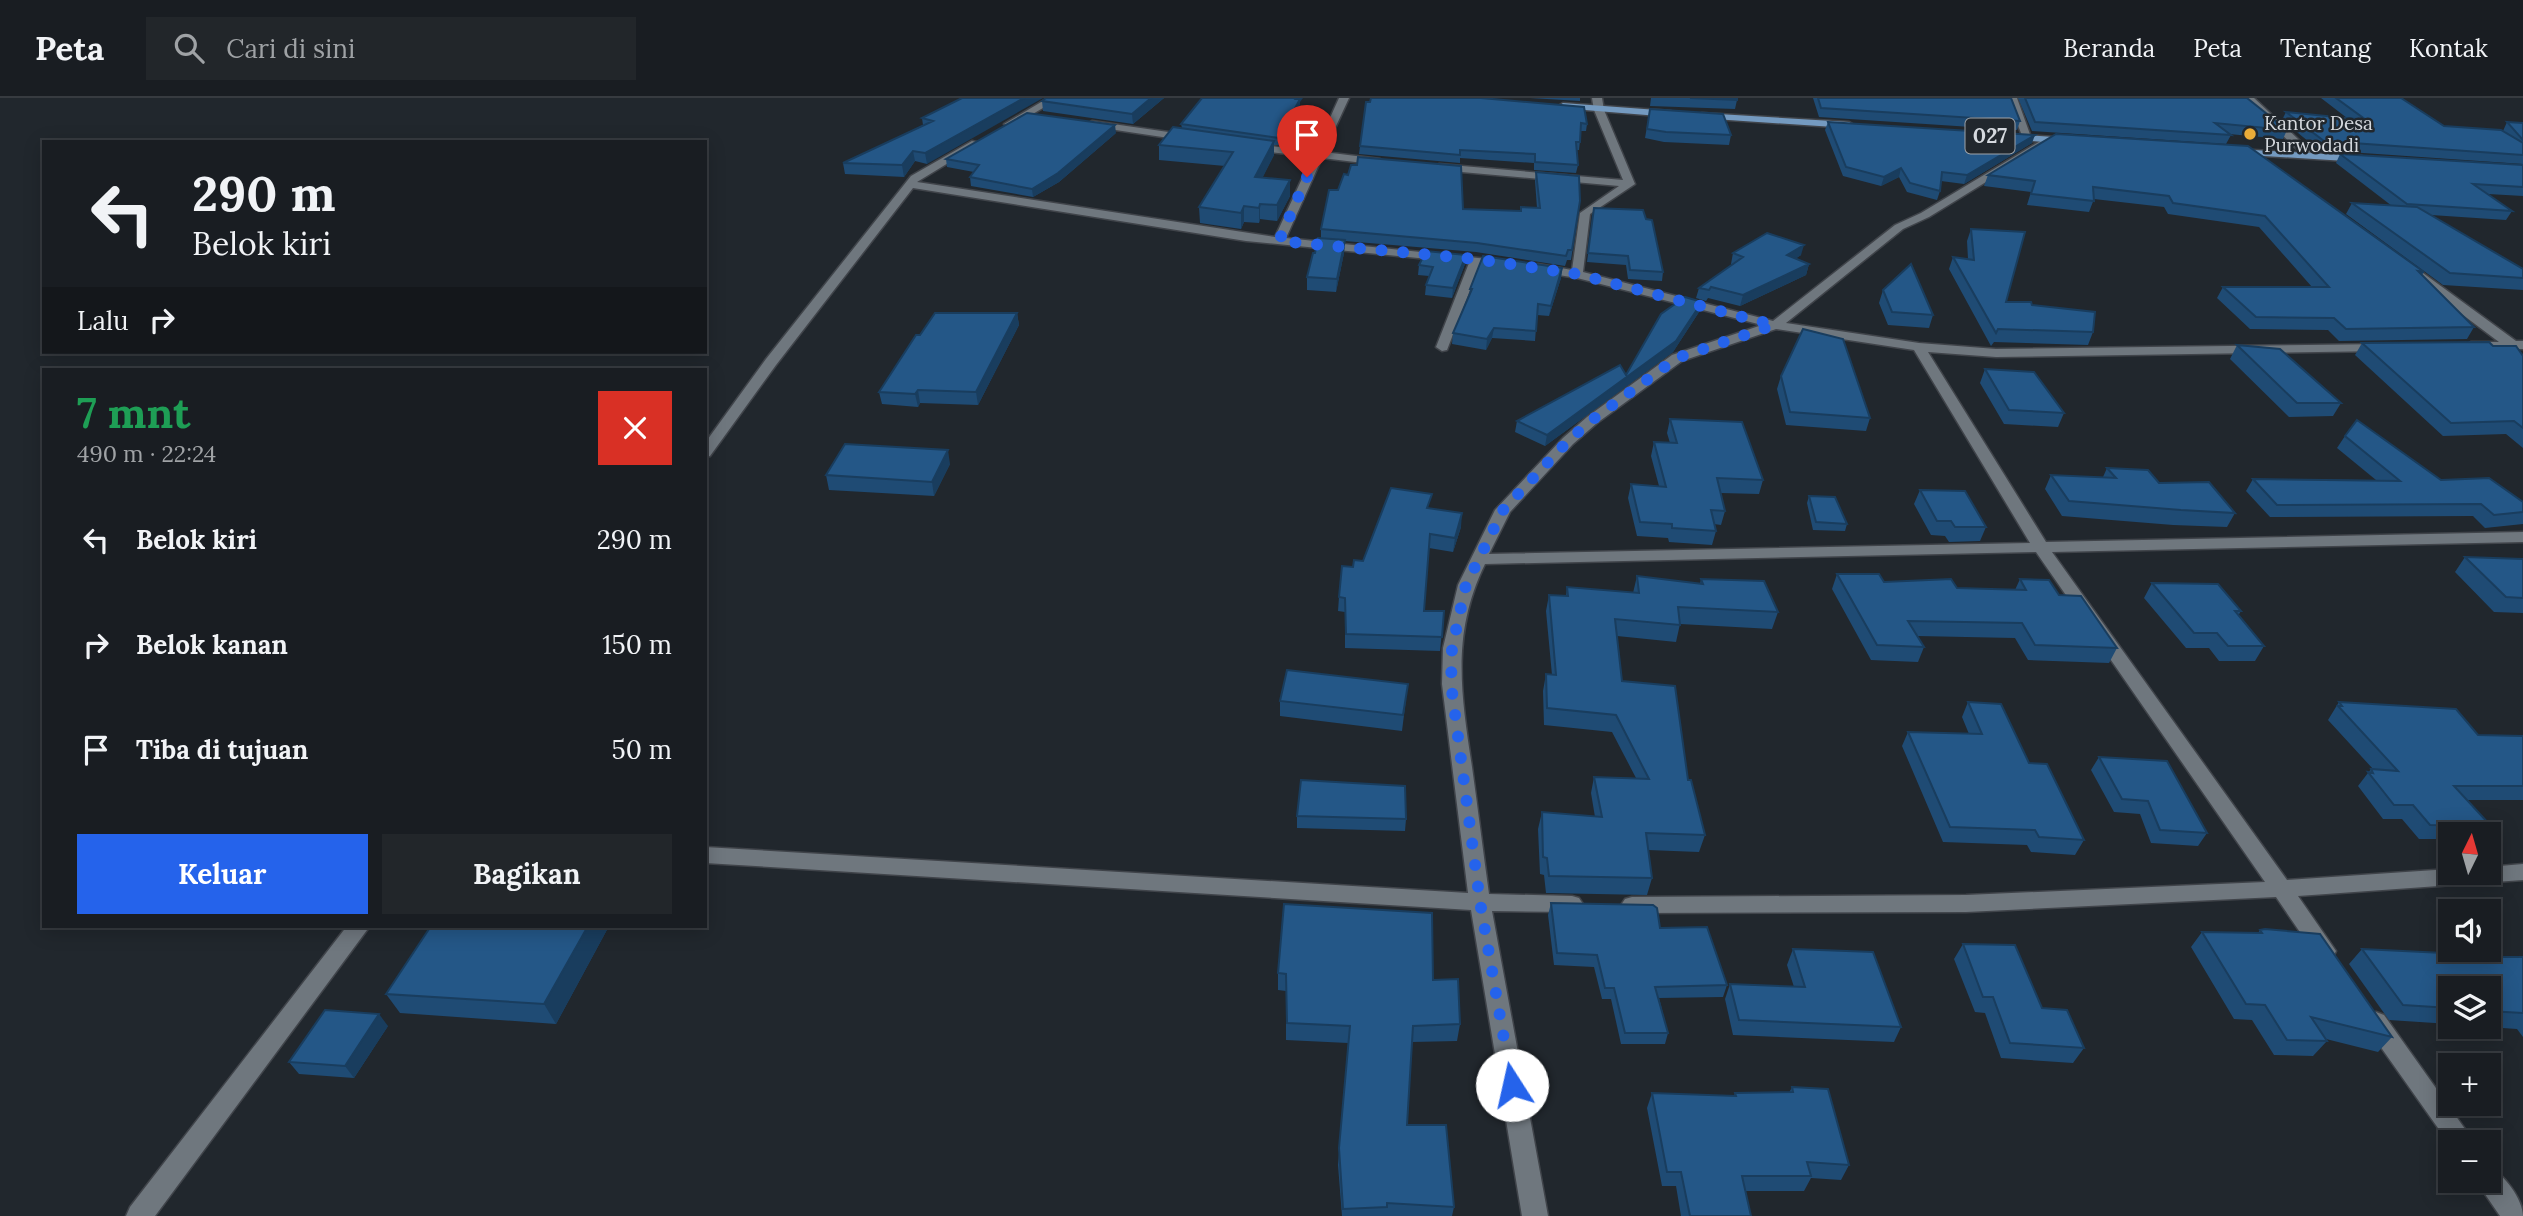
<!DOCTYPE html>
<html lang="id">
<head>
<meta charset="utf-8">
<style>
	body { margin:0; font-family:Lora,serif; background:#22262a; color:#f1f3f6; height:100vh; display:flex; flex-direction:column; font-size:26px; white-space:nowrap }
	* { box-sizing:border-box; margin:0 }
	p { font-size:23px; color:#9fa2a5 }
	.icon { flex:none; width:38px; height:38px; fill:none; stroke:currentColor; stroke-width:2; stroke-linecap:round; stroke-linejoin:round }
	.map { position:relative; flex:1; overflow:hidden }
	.side { position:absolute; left:42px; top:270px; width:665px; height:560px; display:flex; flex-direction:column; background:#191d22; border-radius:0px; box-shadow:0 4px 18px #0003,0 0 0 2px #373b40 }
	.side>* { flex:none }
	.hud { position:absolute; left:42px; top:42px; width:665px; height:214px; border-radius:0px; box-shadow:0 4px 18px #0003,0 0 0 2px #373b40; background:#191d22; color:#f1f3f6; overflow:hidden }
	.needle { width:46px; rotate:5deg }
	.buttons { position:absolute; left:2438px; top:724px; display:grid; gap:14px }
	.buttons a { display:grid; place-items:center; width:63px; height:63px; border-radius:0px; background:#191d22; box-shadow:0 4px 18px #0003,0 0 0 2px #373b40; font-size:35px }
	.pin { position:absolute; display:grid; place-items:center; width:60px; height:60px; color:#fff; margin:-72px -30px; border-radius:50% 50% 50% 0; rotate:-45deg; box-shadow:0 0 7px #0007 }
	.pin .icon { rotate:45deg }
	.me { position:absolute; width:77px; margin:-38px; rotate:350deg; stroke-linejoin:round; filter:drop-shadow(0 0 5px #0008) }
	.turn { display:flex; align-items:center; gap:24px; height:147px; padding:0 35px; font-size:32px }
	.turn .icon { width:91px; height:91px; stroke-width:2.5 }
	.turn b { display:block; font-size:49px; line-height:60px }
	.then { display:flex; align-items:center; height:66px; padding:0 35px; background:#0003; gap:14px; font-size:26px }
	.round { display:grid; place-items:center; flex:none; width:74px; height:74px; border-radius:0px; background:#22262a }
	.head { display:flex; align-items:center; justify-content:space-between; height:119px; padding:0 35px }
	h1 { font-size:42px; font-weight:700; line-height:52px; color:#1e9e55 }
	.action { display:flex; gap:14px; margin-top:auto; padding:14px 35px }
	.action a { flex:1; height:80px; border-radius:0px; background:#2563eb; color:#fff; font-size:28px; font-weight:700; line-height:80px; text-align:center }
	.action a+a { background:#22262a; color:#f1f3f6 }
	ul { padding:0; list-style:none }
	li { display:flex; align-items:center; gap:21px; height:105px; padding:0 35px }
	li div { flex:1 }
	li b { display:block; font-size:26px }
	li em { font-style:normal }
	header { display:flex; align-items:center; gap:42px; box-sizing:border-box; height:98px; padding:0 35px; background:#191d22; border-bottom:2px solid #373b40 }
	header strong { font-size:33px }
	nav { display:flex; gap:38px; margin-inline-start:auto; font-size:24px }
	.search { width:490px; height:63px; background:#22262a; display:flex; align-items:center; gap:18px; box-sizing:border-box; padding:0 24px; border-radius:0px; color:#9fa2a5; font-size:26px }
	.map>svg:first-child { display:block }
</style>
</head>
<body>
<header>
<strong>Peta</strong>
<div class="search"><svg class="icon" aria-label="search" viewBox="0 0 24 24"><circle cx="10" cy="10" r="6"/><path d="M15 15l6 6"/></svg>Cari di sini</div>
<nav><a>Beranda</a><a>Peta</a><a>Tentang</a><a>Kontak</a></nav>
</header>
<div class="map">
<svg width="2523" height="1118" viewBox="0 0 2523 1118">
	<rect width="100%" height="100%" fill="#21272d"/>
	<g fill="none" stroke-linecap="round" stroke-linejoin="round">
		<defs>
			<path id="street" d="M1048 0H1060L1012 28 1004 26Z
				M1339 0H1349L1324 54 1380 61 1385 64 1380 67 1322 60 1286 140 1507 163 1509 165 1503 169 1480 166 1447 252 1442 253 1436 249 1469 165 1246 143 913 90 776 267 710 358 705 359V345L766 261 911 78 972 43 981 45 917 84 1275 139 1312 59 1252 52 1247 49 1252 46 1315 53Z
				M1592 0H1602L1604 12 1635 86 1590 116 1583 174 1773 223 1895 127 1921 115 2047 39 2051 40V44L1929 119 1903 131 1786 225 1919 245 1996 251 2388 246 2389 249 2383 253 1996 259 1928 254 2046 444 2523 434V444L2052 454 2287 782 2450 771V775H2488V769L2523 766V782L2298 798 2336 853 2333 859 2325 862 2317 859 2276 799 1966 814 1632 815 1625 813 1621 807 1625 801 1632 799 1966 797 2265 784 2036 454 1485 466C1451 536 1461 596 1472 669 1478 711 1483 754 1489 796L1572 798 1579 800 1583 806 1579 812 1572 814 1492 813 1548 1118H1522L1471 812 705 765V749L1468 795 1442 586 1443 550 1458 487 1495 412 1563 340 1587 319 1672 257 1762 227 1577 180 1534 173V167L1538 166 1572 172 1580 115 1619 88 1439 72 1434 69 1439 66 1623 82 1594 12ZM1776 231 1914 252 2030 445 1489 456 1510 414 1573 346 1597 325 1682 263Z
				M2007 0H2017L2032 42 2023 40Z
				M2244 0H2254L2314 56V60H2306Z
				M1092 23 1189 37 1194 40 1189 43 1089 28 1087 26Z
				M2415 175H2423L2516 243H2523V251H2466L2465 248 2471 244H2499L2415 181Z
				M347 828H370L155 1118H126L130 1109Z
				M2376 914 2384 917 2475 1045H2450V1047L2368 931 2365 924 2368 917Z
				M2488 1069C2504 1075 2523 1102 2523 1118H2500L2476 1083H2488Z"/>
			<path id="primary" d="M1563 5 1671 13 1676 16 1671 19 1560 10 1558 8Z
				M1702 15 1849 24 1854 27 1849 30 1699 20V16Z
				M2009 36 2069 40 2074 43 2069 46 2006 41 2004 39Z
				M2236 51 2362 58 2367 61 2362 64 2232 56 2231 54Z"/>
		</defs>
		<use href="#street" stroke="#40444a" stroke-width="3"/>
		<use href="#primary" stroke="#40444a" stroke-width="3"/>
		<use href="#street" fill="#6f777e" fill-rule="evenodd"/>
		<use href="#primary" fill="#749ac0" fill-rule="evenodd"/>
	</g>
	<path fill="#1f4b74" d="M962 0 927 66 915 63 904 79 845 76 843 65 923 27 922 20Z
		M1046 0H1164L1133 26 1043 13 1042 3Z
		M1530 0H1580V3Z
		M1651 0H1737V2L1735 11 1650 8Z
		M1813 0H2011L2020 23 2017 32 1819 19Z
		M2018 0H2247L2287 32 2283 41 2229 36 2231 37 2226 46 2032 33Z
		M2321 0H2401L2444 28 2503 33 2507 24 2523 25V66L2319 52 2282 22 2286 14 2347 20Z
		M1300 4V8L1279 47H1274V57L1262 80 1290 98 1277 123 1260 121 1259 125 1244 124 1241 131 1200 125 1199 109 1225 68 1159 62V47L1182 30 1181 26Z
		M1370 4 1587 26 1586 33H1581L1579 52H1576L1578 67 1576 75 1534 72V65L1460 60V65L1359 56 1360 48Z
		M1650 11 1731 37 1729 47 1664 44 1645 40Z
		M1828 24 2032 45 1964 86 1941 83 1940 93 1937 102 1907 94 1899 79 1881 88 1843 78 1825 32Z
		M1116 35 1059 84 1033 99 971 88 970 79 974 74 947 69 946 61Z
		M2056 36 2424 174 2422 177 2474 229 2467 241 2339 243 2328 232 2250 231 2217 200 2223 189H2312L2259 129 2168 116 2164 109 2094 101 2089 114 2027 107 2031 94 1984 88 1988 77Z
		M2340 56 2523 67V98L2488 96 2512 113 2506 122 2431 117 2523 171V192L2443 187 2346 116 2352 105 2392 108 2336 65Z
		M1536 74 1580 103 1571 162H1567L1565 168 1476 154 1345 143 1344 155 1336 194 1307 192V179L1321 140V131L1463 111 1521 113 1537 110 1535 83Z
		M1594 110 1646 121 1663 174 1662 183 1628 181 1626 167 1587 164Z
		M1971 131 2006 204 2032 207 2093 234 2088 247 1994 244 1991 248 1949 171 1953 159 1968 161 1967 143Z
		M1733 155 1801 157 1795 161 1809 166 1806 177 1740 208 1708 200 1706 203 1696 200 1699 190 1732 167 1731 166Z
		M1466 157 1465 166 1452 200 1425 197 1426 187 1429 178 1418 177 1419 167Z
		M1562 170 1561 180 1549 218 1537 217 1535 243 1492 240 1486 252 1452 246 1453 235 1469 199 1470 191Z
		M1883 192 1933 217 1929 230 1888 227 1879 205Z
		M1702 204 1699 214 1673 254 1545 348 1515 334 1517 323 1626 277Z
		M1017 215 1019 227 978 307 920 305 918 309 882 306 879 294 920 237Z
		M2362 245 2493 248 2523 258V350L2506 336 2443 338 2355 257Z
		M2237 247 2341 305 2333 318 2289 319 2230 261Z
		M1985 271 2064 315 2058 329 2004 326 1980 285Z
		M1781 278 1870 320 1866 333 1786 327 1777 291Z
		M1670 321 1763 382 1759 396 1721 395 1725 413 1721 427 1714 426 1716 433 1712 447 1669 444 1668 440 1637 438 1628 400 1631 386 1659 388 1651 358 1654 344 1670 345 1667 335Z
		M2345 338 2441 382 2523 404V426L2485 430 2473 418 2270 419 2246 393 2253 381 2376 382 2337 350Z
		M950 366 934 398 829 392 826 377Z
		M2107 370 2159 385 2235 415 2227 429 2173 427 2062 418 2045 391 2051 377 2103 379Z
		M1920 392 1986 429 1980 443 1949 444 1945 438 1931 437 1914 406Z
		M1809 398 1847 426 1845 433 1813 432 1807 405Z
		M1430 410 1461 429 1453 454 1429 450 1424 513H1444L1440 553 1345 550V514L1338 513 1339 499 1353 469 1363 463Z
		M2465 459 2523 461V515L2494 514 2455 474Z
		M1837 476 1884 484 1957 490 2015 492 2020 481 2059 497 2117 550 2109 565 2028 562 2015 540 1917 538 1924 549 1918 564 1871 562 1832 491Z
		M1637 478 1700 486 1701 481 1778 514 1772 531 1680 526 1676 544 1617 538 1622 583 1688 682 1705 737 1699 754 1648 752 1652 780 1647 797 1546 795 1544 777 1540 776 1538 731 1542 714 1595 719 1591 695 1594 679 1636 680 1612 634 1544 627 1543 593 1546 576 1552 577 1546 513 1549 497 1566 498 1567 489 1633 495Z
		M2152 485 2241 513 2238 518 2264 548 2255 563H2219L2209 550H2186L2144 500Z
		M1406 601 1402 633 1280 618V603Z
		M1968 604 2029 665 2084 742 2075 757 2031 754 2027 747 1943 744 1902 648 1908 634 1969 636 1962 619Z
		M2339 604 2478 637 2523 638V702H2467L2491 728 2483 737H2450V741H2419L2402 721H2383L2358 688 2371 671H2373L2328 622Z
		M2099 659 2207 735 2198 748 2151 745 2140 716 2114 714 2091 672Z
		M1297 718 1406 721 1405 733 1297 730Z
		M1551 805 1660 830 1727 887 1723 899 1659 900 1668 935 1665 946H1621L1611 901H1602L1594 869 1554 867 1548 817Z
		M431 828H609L556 926 400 915 386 896Z
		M2260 832 2392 939 2378 954 2326 941 2327 943 2313 958 2274 957 2252 922 2234 921 2191 849 2202 834 2258 835Z
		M1963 846 2042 910 2084 950 2073 965 2001 960 1985 915 1975 914 1954 861Z
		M1793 851 1901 929 1894 944 1733 937 1725 901 1730 886 1794 889 1787 867Z
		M2362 851 2466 859H2523V939L2517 931 2488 929V891H2450V926L2389 922 2349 866Z
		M1278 875 1433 882 1460 926 1457 943 1412 944 1407 1027 1454 1109 1452 1118H1342L1338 1067 1348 945 1286 942V893L1278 892Z
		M388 928 354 980 299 976 289 964Z
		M1792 989 1849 1067 1841 1082 1811 1080 1804 1093H1745L1751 1118H1681L1676 1088H1662L1647 1010 1652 995 1734 998 1735 995H1789Z"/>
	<path fill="#193d5e" d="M1024 0H1043L927 66 925 55Z
		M1151 0H1164L1133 26 1132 16Z
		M1297 0H1303L1300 4V8L1279 47V40Z
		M1115 27 1116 35 1059 84 1033 99 1032 91Z
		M2035 37 2032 45 1964 86 1967 77Z
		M1274 43V57L1255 95V79Z
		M913 53 915 63 904 79 902 67Z
		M1901 70 1899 79 1881 88 1884 79Z
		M1290 82V98L1277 123V107Z
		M1260 106V121L1259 125V110Z
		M1244 108V124L1241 131V115Z
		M1345 142 1344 155 1336 194 1337 181Z
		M1804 147 1801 157 1784 168 1787 157Z
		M1466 157 1465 166 1452 200 1453 190Z
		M1809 166 1806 177 1740 208 1743 197Z
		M1562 170 1561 180 1549 218 1551 208Z
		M1702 204 1699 214 1673 254 1545 348 1547 337 1676 243Z
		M1017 215 1019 227 978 307 976 294Z
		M1494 230 1492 240 1486 252 1487 241Z
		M918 292 920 305 918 309 915 296Z
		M948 352 950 366 934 398 932 384Z
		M1462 415 1461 429 1453 454 1455 440Z
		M588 828H609L556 926 544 906Z
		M379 916 388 928 354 980 345 968Z"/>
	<path fill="#245787" stroke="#193d5e" stroke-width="2" d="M962 0H1024L925 55 913 53 902 67 843 65 933 23 922 20Z
		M1046 0H1151L1132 16 1042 3Z
		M1202 0H1297L1296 1H1300L1279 40 1181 26Z
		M1371 0H1481L1584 9 1587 26 1581 25 1580 44H1576L1578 67 1535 64V56L1460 52V57L1360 48 1366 4H1370Z
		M1690 0H1737V2Z
		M1818 0H2011L2020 23 1821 10Z
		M2025 0H2247L2287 32 2215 25 2231 37 2035 24Z
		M2336 0H2401L2444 28 2501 32 2523 45V57L2324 43 2286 14 2366 22Z
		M1650 11 1723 16 1731 37 1666 34 1647 31Z
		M1027 15 1115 27 1058 75 1032 91 970 79 979 67 946 61Z
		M1828 24 2035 37 1967 77 1942 74 1940 93 1910 85 1901 70 1884 79 1846 69Z
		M2507 24 2523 25V42Z
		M1173 29 1274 43 1255 79 1290 82 1277 107 1260 106 1259 110 1244 108 1241 115 1199 109 1233 54 1159 47Z
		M2056 36 2248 48 2424 174 2418 173 2474 229 2346 231 2334 220 2256 219 2223 189H2329L2265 118 2173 105 2169 98 2093 89 2094 103 2031 96 2035 83 1988 77Z
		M2340 56 2523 67V89L2473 86 2512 113 2407 106Z
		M1358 59 1461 68 1463 111 1521 113V109L1540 110 1536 74 1579 78 1580 103 1572 152H1568L1566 158 1477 145 1321 131 1329 92H1338L1344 76 1348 77 1351 67H1357Z
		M2352 105 2417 109 2523 171V180L2450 175Z
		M1594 110 1643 112 1646 121 1652 122 1663 174 1630 172 1628 158 1588 155Z
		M1971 131 2025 134 2006 204H2031L2032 207 2095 214 2093 234 1998 231 1996 235 1953 159 1974 162Z
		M1767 135 1804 147 1787 157 1809 166 1743 197 1711 189 1709 192 1699 190 1743 159 1733 155Z
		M1318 140 1345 142 1337 181 1307 179 1313 155H1315Z
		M1426 153 1466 157 1453 190 1426 187 1433 169 1419 167Z
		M1483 158 1562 170 1551 208 1538 206 1536 233 1494 230 1487 241 1453 235 1472 191H1470Z
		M1911 166 1933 217 1892 214 1883 192Z
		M1685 199 1702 204 1676 243 1547 337 1517 323 1620 267 1626 277 1661 216Z
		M935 215H1017L976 294 918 292 915 296 879 294 916 237H920Z
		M1803 231 1843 241 1870 320 1790 314 1781 278Z
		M2489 244 2493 248H2516L2523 258V330L2514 323 2451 325 2362 245Z
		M2237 247 2280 251 2341 305H2297Z
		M1985 271 2034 274 2064 315 2009 312Z
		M1670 321 1742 324 1763 382 1717 380 1725 413 1711 412 1716 433 1672 430V426L1640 424 1631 386 1666 389 1654 344 1677 345Z
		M2357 322 2441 382 2489 380 2523 404V414L2494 417 2481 406 2277 407 2253 381 2400 383 2345 338Z
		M845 346 948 352 932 384 826 377Z
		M2107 370 2148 372 2159 385 2209 384 2235 415 2181 412 2069 403 2051 377 2116 380Z
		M1391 390 1432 396 1427 410 1462 415 1455 440 1430 436 1424 513H1444L1442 539 1346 536 1345 500 1339 499 1342 468 1353 469 1354 462 1363 463Z
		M1920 392 1965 393 1986 429H1955L1951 423H1937Z
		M1809 398 1835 399 1847 426 1816 424Z
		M2465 459 2523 461V500L2506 499Z
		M1837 476H1879L1884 484 1951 481 1957 490 2026 492 2020 481 2049 482 2059 497 2081 498 2117 550 2035 547 2022 525 1908 523 1924 549 1877 547Z
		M1637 478 1703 486 1701 481 1764 483 1778 514 1678 509 1680 527 1615 521 1622 583 1675 588 1688 682H1691L1705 737 1646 735 1652 780 1549 778 1547 760 1543 759 1542 714 1602 719 1594 679 1649 681 1616 617 1547 610 1546 576 1556 577 1549 497 1568 498 1567 489 1639 495Z
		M2152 485 2218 486 2241 513H2235L2264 548H2228L2217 535H2194Z
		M1287 572 1408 586 1403 617 1280 603Z
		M1968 604 2001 606 2029 665 2047 666 2084 742 2039 739 2035 732 1950 729 1908 634 1982 636Z
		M2339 604 2456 611 2478 637 2523 638V688H2454L2491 728 2430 727 2413 707H2394L2368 674 2373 675 2371 671 2398 673 2338 608H2342Z
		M2099 659 2167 663 2207 735 2160 732 2148 703 2122 701Z
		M1301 682 1405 688 1406 721 1297 718Z
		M1551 805 1653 807 1657 810 1660 830 1707 829 1727 887 1655 889 1668 935H1625L1614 890H1605L1597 857 1557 855Z
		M1284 806 1432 815 1433 882 1458 881 1460 926 1413 928 1407 1027H1446L1454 1109 1387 1105V1109L1343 1111 1339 1050 1350 928 1287 925 1286 876 1278 875Z
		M431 828H588L544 906 386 896Z
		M2265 831 2320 836 2392 939 2311 919 2327 943 2287 942 2265 907 2246 906 2202 834 2262 835 2260 832Z
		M1963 846 2015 847 2042 910 2067 912 2084 950 2010 945 1993 899H1983Z
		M1793 851 1873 854 1901 929 1739 922 1730 886 1805 889Z
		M2362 851 2464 856 2466 859H2523V915L2488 913V891H2450V910L2403 907Z
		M325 912 379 916 345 968 289 964Z
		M1792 989 1828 991 1849 1067 1807 1064 1811 1078H1742L1751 1118H1690L1681 1074H1667L1652 995 1736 998 1735 995 1793 994Z"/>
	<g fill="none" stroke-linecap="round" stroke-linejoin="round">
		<path stroke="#2563eb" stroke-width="12" stroke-dasharray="0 21.6" d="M1307 79 1279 143 1476 161 1577 176 1774 227 1677 260 1592 322 1568 343 1503 412 1466 487 1452 550 1451 586 1480 804 1512 987"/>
	</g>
	<circle fill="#e9ab38" stroke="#21272d" stroke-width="2.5" cx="2250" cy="36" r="7"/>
	<g text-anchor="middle" stroke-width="5" stroke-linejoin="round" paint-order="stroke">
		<g font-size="19" fill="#d5d9de" stroke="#21272d" text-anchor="start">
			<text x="2264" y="32">Kantor Desa<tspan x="2264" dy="22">Purwodadi</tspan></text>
		</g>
		<rect fill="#21272d" stroke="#9fa4a9" stroke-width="2" x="1965.5" y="20.5" width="49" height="35" rx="5"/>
		<g font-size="21" font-weight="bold" fill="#d5d9de">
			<text x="1990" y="45">027</text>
		</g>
	</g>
</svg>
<div class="buttons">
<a><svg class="needle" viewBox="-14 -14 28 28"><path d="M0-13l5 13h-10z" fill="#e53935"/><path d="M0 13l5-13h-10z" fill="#9fa2a5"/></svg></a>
<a><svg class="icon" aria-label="sound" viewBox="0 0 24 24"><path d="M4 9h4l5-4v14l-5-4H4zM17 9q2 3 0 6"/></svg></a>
<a><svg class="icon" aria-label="layers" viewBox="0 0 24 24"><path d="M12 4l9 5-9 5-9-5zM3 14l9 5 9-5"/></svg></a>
<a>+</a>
<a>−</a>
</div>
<div class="pin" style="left:1307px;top:79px;background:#d93025"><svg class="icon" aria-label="arrive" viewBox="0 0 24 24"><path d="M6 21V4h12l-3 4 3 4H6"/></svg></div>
<svg class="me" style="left:1512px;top:987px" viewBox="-20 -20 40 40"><circle r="19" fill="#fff"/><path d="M0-13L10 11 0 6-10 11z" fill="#2563eb"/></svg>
<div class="hud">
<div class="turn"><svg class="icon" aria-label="left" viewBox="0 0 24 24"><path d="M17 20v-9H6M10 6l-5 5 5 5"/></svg><div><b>290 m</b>Belok kiri</div></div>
<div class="then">Lalu<svg class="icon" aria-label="right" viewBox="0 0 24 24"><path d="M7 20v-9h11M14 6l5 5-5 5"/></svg></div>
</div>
<section class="side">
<div class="head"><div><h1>7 mnt</h1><p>490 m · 22:24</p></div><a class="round" style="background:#d93025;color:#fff"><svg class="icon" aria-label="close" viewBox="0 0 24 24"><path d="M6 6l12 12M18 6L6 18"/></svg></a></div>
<ul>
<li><svg class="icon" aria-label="left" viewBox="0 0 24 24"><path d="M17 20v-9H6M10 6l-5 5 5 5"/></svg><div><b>Belok kiri</b></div><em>290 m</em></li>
<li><svg class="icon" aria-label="right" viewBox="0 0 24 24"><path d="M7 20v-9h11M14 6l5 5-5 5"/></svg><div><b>Belok kanan</b></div><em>150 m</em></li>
<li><svg class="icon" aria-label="arrive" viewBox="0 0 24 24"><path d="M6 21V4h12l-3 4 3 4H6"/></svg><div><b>Tiba di tujuan</b></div><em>50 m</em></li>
</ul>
<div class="action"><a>Keluar</a><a>Bagikan</a></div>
</section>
</div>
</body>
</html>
